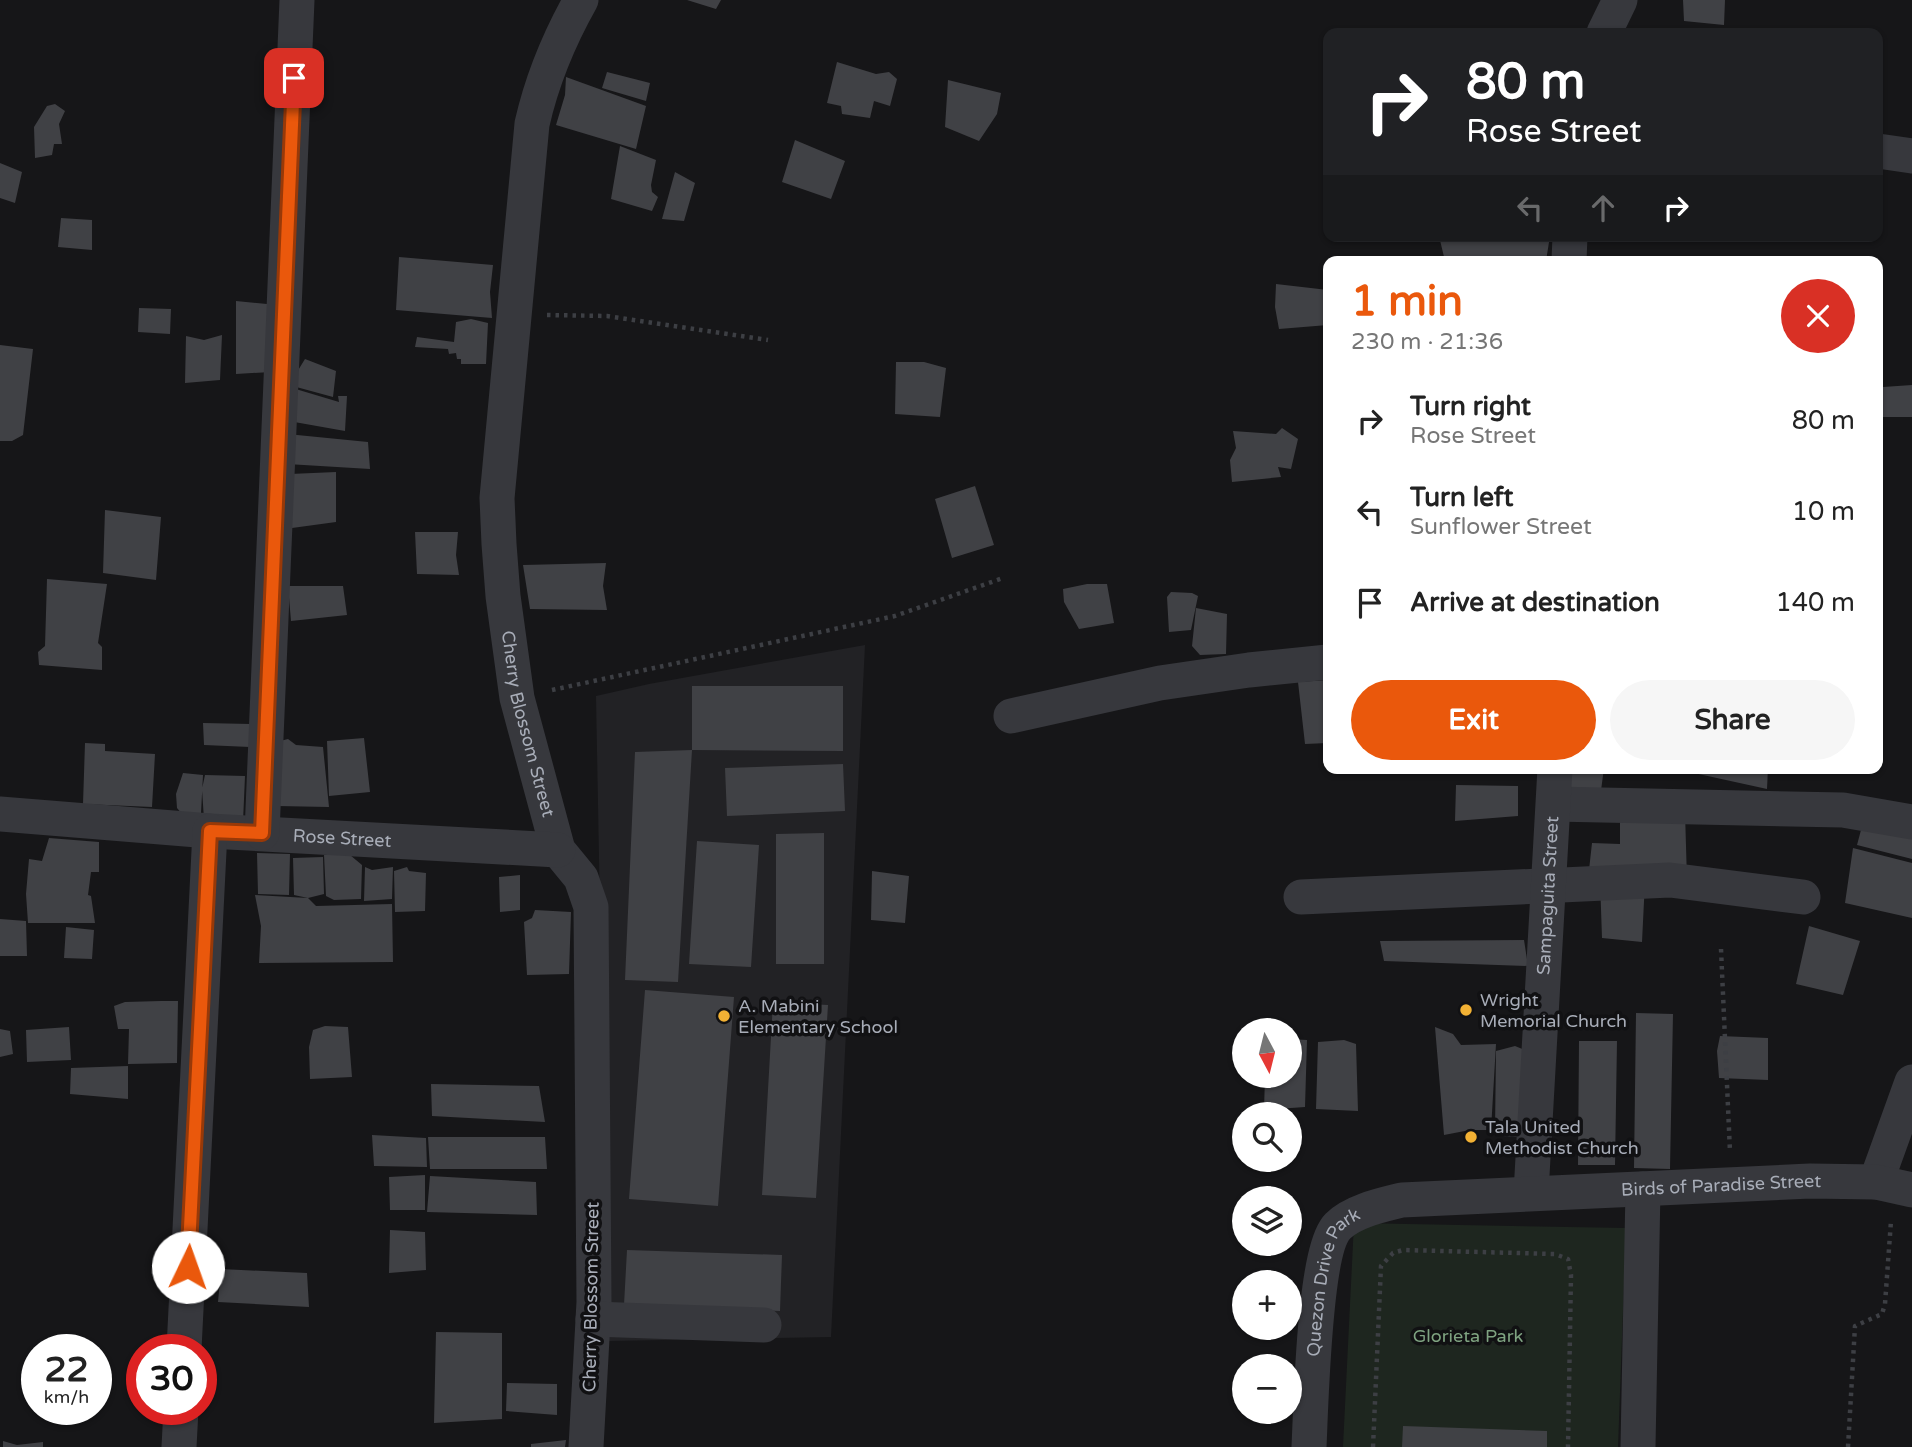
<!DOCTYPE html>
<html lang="en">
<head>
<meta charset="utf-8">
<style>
	body { margin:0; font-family:"Varela Round",sans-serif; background:#f6f6f6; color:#222; height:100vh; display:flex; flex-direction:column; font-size:26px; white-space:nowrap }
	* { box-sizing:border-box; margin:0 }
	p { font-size:23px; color:#767676 }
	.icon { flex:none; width:38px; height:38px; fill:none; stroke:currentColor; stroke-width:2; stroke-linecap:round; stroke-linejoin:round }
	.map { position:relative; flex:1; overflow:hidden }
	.side { position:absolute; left:1323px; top:256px; width:560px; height:518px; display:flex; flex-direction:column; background:#fff; border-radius:14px; box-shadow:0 2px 5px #0004 }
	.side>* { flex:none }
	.guide { position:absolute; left:1323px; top:28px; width:560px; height:214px; border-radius:14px; box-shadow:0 2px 5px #0004; background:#202124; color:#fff; overflow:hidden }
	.needle { width:46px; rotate:173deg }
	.tools { position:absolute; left:1232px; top:1018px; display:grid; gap:14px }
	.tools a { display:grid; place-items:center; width:70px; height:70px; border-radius:50%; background:#fff; box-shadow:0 2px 5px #0004; font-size:35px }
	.speed { position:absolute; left:21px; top:1334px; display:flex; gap:14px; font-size:35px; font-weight:700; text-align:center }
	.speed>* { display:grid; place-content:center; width:91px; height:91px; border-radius:50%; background:#fff; box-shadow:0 2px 5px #0004; line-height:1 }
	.speed small { font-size:18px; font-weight:400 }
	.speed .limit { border:10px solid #d22; background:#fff; color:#111 }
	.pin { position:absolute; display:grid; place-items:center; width:60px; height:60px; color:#fff; margin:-30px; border-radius:14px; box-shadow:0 4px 10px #0006 }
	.me { position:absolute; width:77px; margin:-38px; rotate:3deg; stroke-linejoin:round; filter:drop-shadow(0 0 5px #0008) }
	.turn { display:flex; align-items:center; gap:24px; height:147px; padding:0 28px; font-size:32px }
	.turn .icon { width:91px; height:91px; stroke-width:2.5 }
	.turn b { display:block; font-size:49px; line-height:60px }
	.lanes { display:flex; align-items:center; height:66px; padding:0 28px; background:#0003; justify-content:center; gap:35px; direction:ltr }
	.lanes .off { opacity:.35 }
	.round { display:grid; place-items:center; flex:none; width:74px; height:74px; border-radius:37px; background:#f6f6f6 }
	.head { display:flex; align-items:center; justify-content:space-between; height:119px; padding:0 28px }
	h1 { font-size:42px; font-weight:700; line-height:52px; color:#ea580c }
	.action { display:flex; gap:14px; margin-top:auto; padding:14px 28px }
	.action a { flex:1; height:80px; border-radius:42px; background:#ea580c; color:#fff; font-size:28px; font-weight:700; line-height:80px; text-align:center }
	.action a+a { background:#f6f6f6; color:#222 }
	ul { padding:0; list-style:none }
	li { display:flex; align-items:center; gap:21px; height:91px; padding:0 28px }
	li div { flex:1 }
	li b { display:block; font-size:26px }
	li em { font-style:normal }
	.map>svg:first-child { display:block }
</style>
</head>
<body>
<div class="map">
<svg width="1912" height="1447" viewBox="0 0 1912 1447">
	<rect width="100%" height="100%" fill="#161618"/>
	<path fill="#222225" d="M865 645 831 1337 608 1341 596 696 649 684Z"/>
	<path fill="#1e261f" d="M1354 1223 1626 1228 1618 1447H1343Z"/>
	<path fill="#404145" d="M687 0H721L716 9Z
		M1683 0H1725L1724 25 1684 21Z
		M837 62 876 74 889 72 897 79 890 106 874 101 870 118 842 114 841 106 827 103Z
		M607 72 650 83 646 101 602 88Z
		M566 77 646 106 636 149 556 125 565 95Z
		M948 80 1001 93 997 114 979 141 945 127Z
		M55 104 65 111 59 124 62 144H54L52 155 35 158 34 127 47 106Z
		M795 140 845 161 831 199 782 182Z
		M620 146 656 160 651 185 652 192 658 197 652 211 611 199Z
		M0 163 22 172 15 203 0 198Z
		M675 172 695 183 684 221 662 219Z
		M61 218 92 220V250L58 247Z
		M1439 236H1550L1546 261H1445Z
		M399 257 493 265 490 292 492 318 396 310Z
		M1276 284 1328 290 1324 310 1328 325 1279 329 1275 307Z
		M236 301 267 304 271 372 236 374Z
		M139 308 171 309 170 334 138 332Z
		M471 319 488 323 486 364H461V359H457L456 353 449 354 448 349 415 347 417 337 454 342 456 322Z
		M222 335 220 380 185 383 186 336 204 340Z
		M0 345 33 349 23 435 12 441H0Z
		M305 359 336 371 333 397 289 385Z
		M896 362H924L946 368 940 417 895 414Z
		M1912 385V417H1882L1883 387Z
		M289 387 339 402 338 396H347L345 431 283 420Z
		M1282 428 1298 439 1291 469 1278 467 1281 477 1232 482 1230 460 1236 448 1233 431 1276 434Z
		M287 434 368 442 370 469 287 464Z
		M336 472V522L292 528 290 474Z
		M975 486 994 545 952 558 935 499Z
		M105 510 161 517 156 580 103 573Z
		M415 532H458L456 555 459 575 417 574Z
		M606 563 603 586 607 610 530 609 523 565Z
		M47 579 107 584 98 643 102 647V670L39 665 38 652 45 646Z
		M1087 584H1107L1114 623 1079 629 1064 602 1063 589Z
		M288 586H343L347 615 291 621Z
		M1171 592 1192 593 1198 596 1191 630 1169 632 1167 597Z
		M1196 608 1227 614 1226 654 1200 655 1192 646Z
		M1328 680V743L1305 744 1298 682Z
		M692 686H843V751L692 750Z
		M203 723 251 724 250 747 204 745Z
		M364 738 370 792 329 796 327 741Z
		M288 739 296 745 323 747 329 807 277 806 276 742Z
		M85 743 105 744V751L155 754 152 807 83 804Z
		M692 750 678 982 625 980 635 752Z
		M843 764 845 811 727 816 725 768Z
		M1559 768H1604L1600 798 1557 795Z
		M1695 768H1768L1767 789 1694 773Z
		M183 773 203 775 201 813 182 814 177 808 176 794Z
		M205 775 245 776 243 822 204 820 202 789Z
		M1456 785 1518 786V816L1455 821Z
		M1620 810 1685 812 1687 880 1588 879 1592 843 1620 844Z
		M1865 815 1912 827V859L1857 845Z
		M824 833V964H776V834Z
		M49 838 99 842V872H91L88 895 91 896 95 923H28L26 894 29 859 42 861Z
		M697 841 759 845 751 967 689 964Z
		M1853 848 1912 863V918L1845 903Z
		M257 853 290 854 289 895 258 894Z
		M324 855H350L362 865 361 899 334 900 326 896Z
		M323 857 324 894 308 898 294 895 293 858Z
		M365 867 372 870 393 867 392 899 364 901Z
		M407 867 409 871 426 873 425 911 395 912 394 871Z
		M872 871 909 876 905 923 871 920Z
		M520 875V910L500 912 499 877Z
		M1600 880 1645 881 1642 942 1602 938Z
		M255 895 308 898 316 906 392 904 393 962 259 963 261 926Z
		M535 910 571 912 569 974 527 975 524 922 532 918Z
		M0 919 26 921 27 956H0Z
		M1809 926 1860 941 1843 995 1796 984Z
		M66 927 94 930 92 959 64 958Z
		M1524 940 1528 966 1384 961 1380 941Z
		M645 990 734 997 718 1206 629 1199Z
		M161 1001H178L177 1063 128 1064 129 1029H118L114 1006 125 1002Z
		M773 1002 828 1005 816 1198 762 1195Z
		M1636 1013 1673 1014 1670 1169 1634 1168Z
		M325 1026 348 1027 352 1077 310 1079 309 1047 313 1030Z
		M69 1027 71 1060 27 1062 26 1030Z
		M1435 1027 1453 1034 1461 1045 1496 1044 1491 1130H1470L1444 1135Z
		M0 1029 10 1031 13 1054 0 1057Z
		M1720 1036 1768 1038V1080L1719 1078 1717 1051Z
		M1290 1039 1307 1040 1305 1107 1264 1110 1265 1076H1290Z
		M1344 1040 1356 1044 1358 1111 1316 1109 1318 1042Z
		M1579 1041H1617L1615 1165H1578Z
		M1515 1046 1527 1051 1524 1137 1501 1136 1495 1130 1496 1051Z
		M128 1066V1099L70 1094 71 1068Z
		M431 1084 539 1086 545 1122 432 1116Z
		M372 1135 426 1138 427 1167 374 1166Z
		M428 1137H545L547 1169H430Z
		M425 1175V1210H390L389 1177Z
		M430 1176 536 1182 537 1215 427 1212Z
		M390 1230 425 1232 426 1270 389 1273Z
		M627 1250 782 1255 780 1311 624 1305Z
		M221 1269 307 1273 309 1307 218 1302Z
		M436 1332 502 1333V1419L434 1423Z
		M507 1383 557 1384V1415L506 1411Z
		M1403 1426 1547 1431V1447H1402Z
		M566 1440 565 1447H531V1444Z
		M3 1441 17 1445 43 1442V1447H3Z"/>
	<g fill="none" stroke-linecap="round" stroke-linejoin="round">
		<path stroke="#3d3f44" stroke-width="4.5" stroke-dasharray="3.5 5" stroke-linecap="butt" d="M547 315 607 316 768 340
			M552 690 895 616 1003 578
			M1721 949 1730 1152
			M1373 1447 1381 1266 1393 1253 1403 1250 1555 1254 1568 1259 1571 1275 1568 1447
			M1848 1447 1855 1326 1882 1314 1885 1304 1891 1221"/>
		<g stroke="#37383d" stroke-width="35">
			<path id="s1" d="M581 0C559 39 542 80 532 124L497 498 499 544 503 596 517 698 558 850 581 878 591 907 594 1302 586 1447"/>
			<path d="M1604 33 1620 0"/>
			<path d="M1878 151 1912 156"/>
			<path d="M1569 261 1570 236"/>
			<path d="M1011 716 1160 683 1249 670 1328 662"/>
			<path d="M1554 804 1843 810 1912 822"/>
			<path id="s2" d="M0 814 210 831 558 850"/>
			<path d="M262 833 297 0"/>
			<path d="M1301 897 1670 880 1803 897"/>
			<path d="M1876 1182 1912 1082"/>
			<path id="s3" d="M1531 1193 1555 768"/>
			<path d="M593 1319 764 1325"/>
			<path d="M184 1349 210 831"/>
			<path d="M179 1447 181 1409"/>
			<path id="s4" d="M1309 1447C1311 1406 1314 1250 1338 1226 1353 1211 1382 1205 1402 1200L1810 1181 1876 1182 1912 1190"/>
			<path d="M1638 1447 1643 1189"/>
		</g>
	</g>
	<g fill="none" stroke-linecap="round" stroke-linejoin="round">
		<defs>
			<path id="route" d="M188 1267 210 831 262 833 294 78"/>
		</defs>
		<use href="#route" stroke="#983908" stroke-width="18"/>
		<use href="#route" stroke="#ea580c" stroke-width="12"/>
	</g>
	<g fill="#f2b134" stroke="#111113" stroke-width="2.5">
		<circle cx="1466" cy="1010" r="7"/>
		<circle cx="724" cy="1016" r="7"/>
		<circle cx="1471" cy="1137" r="7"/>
	</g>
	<g text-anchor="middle" stroke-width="7" stroke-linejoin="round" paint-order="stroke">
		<g font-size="18" fill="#a8adb8" stroke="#111113">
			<text dy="6" stroke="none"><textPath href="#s1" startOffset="738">Cherry Blossom Street</textPath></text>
			<text dy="6" stroke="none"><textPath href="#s2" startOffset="343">Rose Street</textPath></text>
			<text dy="6" stroke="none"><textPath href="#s3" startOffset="298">Sampaguita Street</textPath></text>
			<text dy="6" stroke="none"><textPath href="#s4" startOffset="614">Birds of Paradise Street</textPath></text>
			<text dy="6" stroke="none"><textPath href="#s4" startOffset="170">Quezon Drive Park</textPath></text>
			<text transform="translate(591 1297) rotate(-89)" y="6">Cherry Blossom Street</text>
		</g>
		<g font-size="18" fill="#a8adb8" stroke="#111113" text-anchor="start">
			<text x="1480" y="1006">Wright<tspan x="1480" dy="21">Memorial Church</tspan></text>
			<text x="738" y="1012">A. Mabini<tspan x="738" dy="21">Elementary School</tspan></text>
			<text x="1485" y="1133">Tala United<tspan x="1485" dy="21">Methodist Church</tspan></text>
		</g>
		<g font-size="18" fill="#7fa381" stroke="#111113">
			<text x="1468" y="1342">Glorieta Park</text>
		</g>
	</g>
</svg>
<div class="tools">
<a><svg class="needle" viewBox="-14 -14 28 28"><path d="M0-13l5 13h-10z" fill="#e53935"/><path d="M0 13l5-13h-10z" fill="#767676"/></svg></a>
<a><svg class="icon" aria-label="search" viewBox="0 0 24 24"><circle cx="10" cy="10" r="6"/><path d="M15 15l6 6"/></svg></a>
<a><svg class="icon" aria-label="layers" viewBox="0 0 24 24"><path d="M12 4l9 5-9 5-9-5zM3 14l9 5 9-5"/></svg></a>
<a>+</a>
<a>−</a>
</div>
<div class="speed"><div>22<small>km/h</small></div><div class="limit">30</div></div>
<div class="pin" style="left:294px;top:78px;background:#d93025"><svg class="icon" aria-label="arrive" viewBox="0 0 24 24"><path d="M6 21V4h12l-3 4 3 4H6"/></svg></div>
<svg class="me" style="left:188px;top:1267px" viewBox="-20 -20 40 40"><circle r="19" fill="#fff"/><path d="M0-13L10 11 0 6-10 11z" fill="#ea580c"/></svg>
<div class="guide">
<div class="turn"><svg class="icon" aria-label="right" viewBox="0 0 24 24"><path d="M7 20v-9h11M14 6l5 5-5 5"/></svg><div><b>80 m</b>Rose Street</div></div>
<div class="lanes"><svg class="icon off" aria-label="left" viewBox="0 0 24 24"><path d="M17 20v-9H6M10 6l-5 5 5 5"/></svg><svg class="icon off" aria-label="ahead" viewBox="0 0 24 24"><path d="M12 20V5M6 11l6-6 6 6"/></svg><svg class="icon" aria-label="right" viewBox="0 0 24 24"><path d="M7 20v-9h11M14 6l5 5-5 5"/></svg></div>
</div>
<section class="side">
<div class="head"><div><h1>1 min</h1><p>230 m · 21:36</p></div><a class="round" style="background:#d93025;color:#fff"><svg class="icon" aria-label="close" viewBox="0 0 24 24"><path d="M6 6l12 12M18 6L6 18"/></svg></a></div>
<ul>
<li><svg class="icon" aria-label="right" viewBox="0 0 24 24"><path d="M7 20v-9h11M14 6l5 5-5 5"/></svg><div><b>Turn right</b><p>Rose Street</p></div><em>80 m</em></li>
<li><svg class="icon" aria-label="left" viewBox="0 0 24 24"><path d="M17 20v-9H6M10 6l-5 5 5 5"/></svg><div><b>Turn left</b><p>Sunflower Street</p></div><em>10 m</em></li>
<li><svg class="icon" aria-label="arrive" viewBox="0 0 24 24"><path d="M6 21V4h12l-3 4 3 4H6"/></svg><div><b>Arrive at destination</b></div><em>140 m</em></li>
</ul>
<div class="action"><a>Exit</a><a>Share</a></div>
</section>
</div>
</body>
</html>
